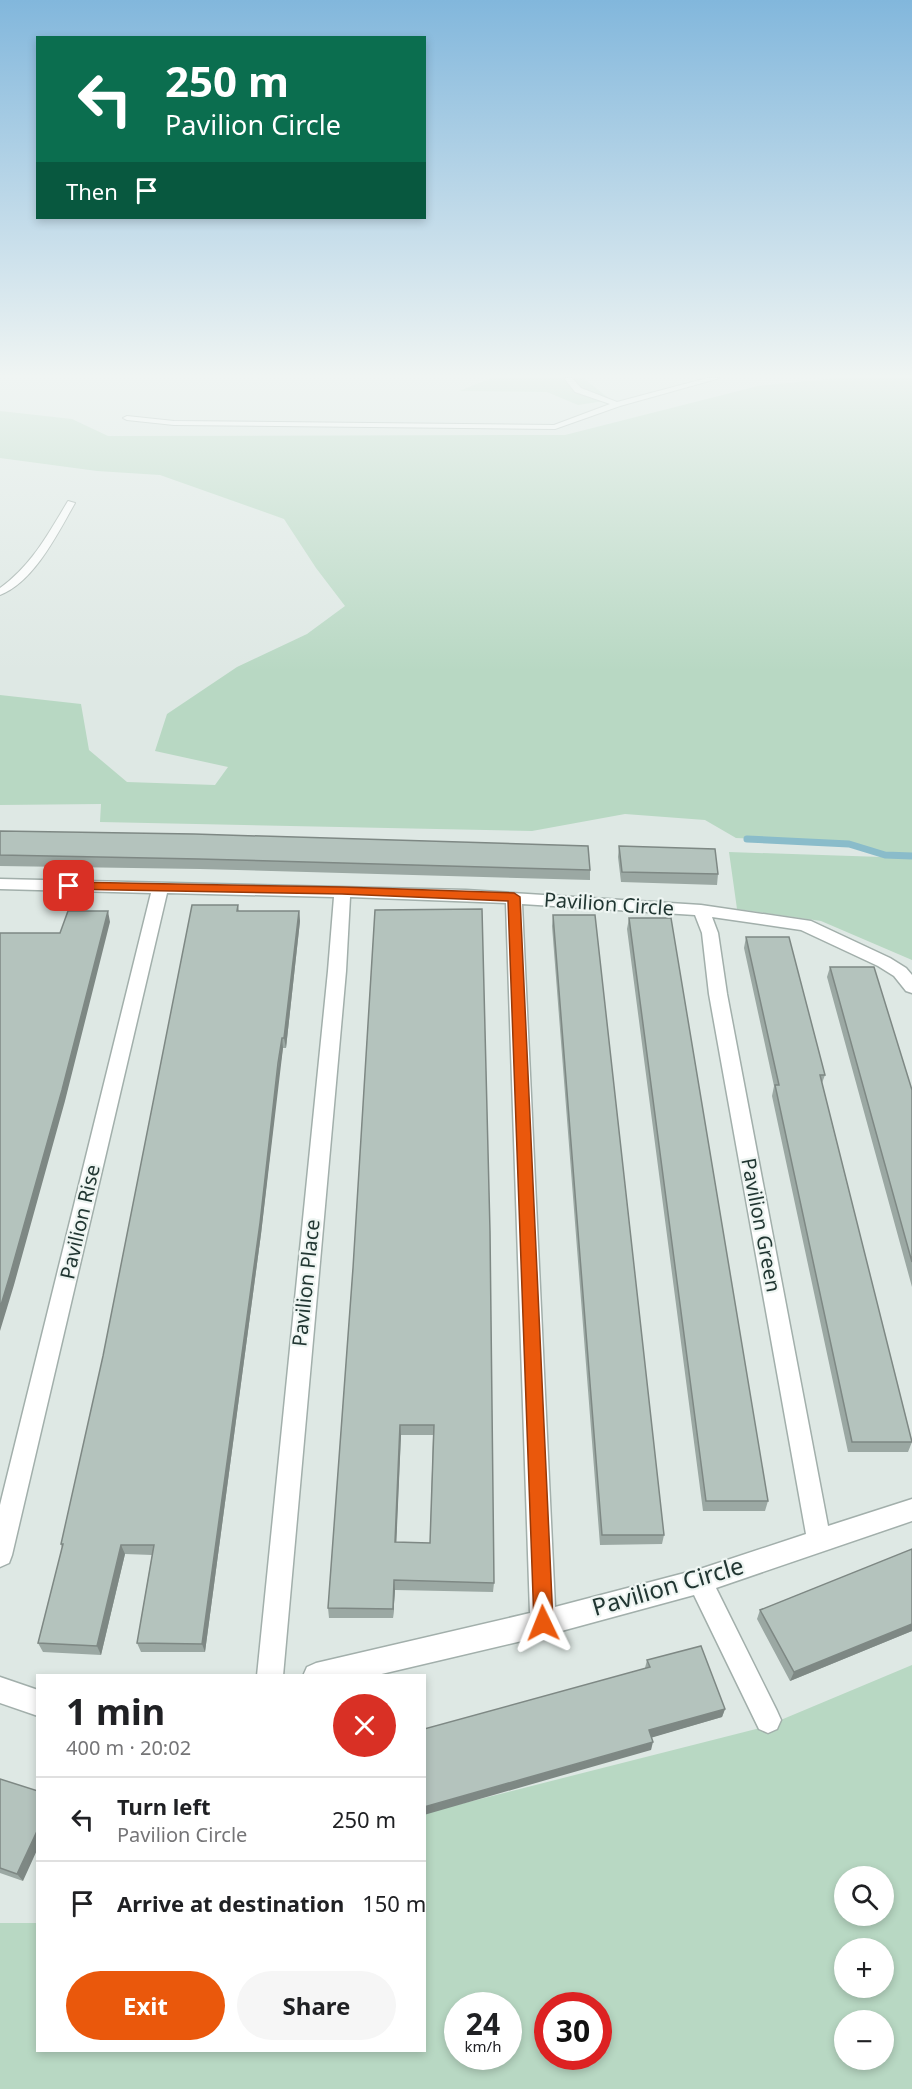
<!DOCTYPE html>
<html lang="en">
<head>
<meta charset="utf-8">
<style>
	body { margin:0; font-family:"Noto Sans",sans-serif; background:#f6f6f6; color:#202124; height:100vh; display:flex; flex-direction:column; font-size:22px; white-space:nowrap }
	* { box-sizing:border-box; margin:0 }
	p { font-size:20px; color:#757577 }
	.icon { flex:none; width:33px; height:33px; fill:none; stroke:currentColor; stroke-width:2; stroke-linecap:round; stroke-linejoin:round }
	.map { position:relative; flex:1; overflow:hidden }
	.sheet { position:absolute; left:36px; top:1674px; width:390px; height:378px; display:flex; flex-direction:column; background:#fff; border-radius:0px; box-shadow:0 3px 9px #0003 }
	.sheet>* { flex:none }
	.hud { position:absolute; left:36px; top:36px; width:390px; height:183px; border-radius:0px; box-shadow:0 3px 9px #0003; background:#0b6e4f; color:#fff; overflow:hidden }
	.controls { position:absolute; left:834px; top:1866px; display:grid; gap:12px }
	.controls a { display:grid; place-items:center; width:60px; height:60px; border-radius:50%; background:#fff; box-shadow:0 3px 9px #0003; font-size:30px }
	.speed { position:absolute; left:444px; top:1992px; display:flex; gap:12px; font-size:30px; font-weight:700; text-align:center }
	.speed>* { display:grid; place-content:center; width:78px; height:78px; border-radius:50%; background:#fff; box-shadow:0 3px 9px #0003; line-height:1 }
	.speed small { font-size:15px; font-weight:400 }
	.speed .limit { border:9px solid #d22; background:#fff; color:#111 }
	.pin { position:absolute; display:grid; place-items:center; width:51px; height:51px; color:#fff; margin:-26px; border-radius:12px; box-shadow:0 3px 9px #0006 }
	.me { position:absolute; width:66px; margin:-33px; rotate:358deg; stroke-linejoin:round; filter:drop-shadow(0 0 4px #0008) }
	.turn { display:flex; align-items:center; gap:21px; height:126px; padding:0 30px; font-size:27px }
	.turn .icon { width:78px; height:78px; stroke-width:2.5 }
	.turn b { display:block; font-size:42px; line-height:51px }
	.then { display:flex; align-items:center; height:57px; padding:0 30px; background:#0003; gap:12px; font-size:22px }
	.round { display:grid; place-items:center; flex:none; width:63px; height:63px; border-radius:32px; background:#f6f6f6 }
	.summary { display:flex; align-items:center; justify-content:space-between; height:102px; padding:0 30px }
	h1 { font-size:36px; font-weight:700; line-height:45px }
	.button { display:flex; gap:12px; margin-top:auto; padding:12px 30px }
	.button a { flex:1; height:69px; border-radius:36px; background:#ea580c; color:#fff; font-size:24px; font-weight:700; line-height:69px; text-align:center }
	.button a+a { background:#f6f6f6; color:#202124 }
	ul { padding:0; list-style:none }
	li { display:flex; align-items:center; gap:18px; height:84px; padding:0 30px; border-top:2px solid #e0e0e0 }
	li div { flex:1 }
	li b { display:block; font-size:22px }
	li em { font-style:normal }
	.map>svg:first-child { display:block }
</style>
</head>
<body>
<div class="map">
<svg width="912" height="2089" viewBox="0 0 912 2089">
	<rect width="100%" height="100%" fill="#dee8e4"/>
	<path fill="#b8d8c3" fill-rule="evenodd" d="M492 378H583L611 400 578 405 547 392 459 391Z
		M838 378H912V856L885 854 848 843 736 838 705 820 625 814 532 831 100 822 101 804 0 805V695L81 704 89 750 127 782 215 785 228 767 155 751 167 714 237 667 307 634 345 606 316 568 284 519 160 475 97 471 0 458V411L72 419 108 436 565 435 758 386Z
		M729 852 912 858V960L821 921 737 909Z
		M912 1665V2089H0V1923H37L38 2050H424L425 1813 764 1727ZM844 1876H884V1916H844ZM844 1948H884V1988H844ZM458 2006H508V2056H458ZM548 2006H598V2056H548ZM844 2020H884V2060H844Z"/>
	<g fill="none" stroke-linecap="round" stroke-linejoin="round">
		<path stroke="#8abcca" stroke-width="7" d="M747 839 849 844 885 855 912 856"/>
		<defs>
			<path id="service" d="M564 378H572L581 388 617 402 707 378H720L620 406 555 429 174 425 127 420 123 418 127 416 174 421 554 425 610 404 575 392Z
				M68 501 75 503C58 533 34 582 0 595V588C32 565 48 534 68 501Z"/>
			<path id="minor" d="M0 879 466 890 701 905 811 921 890 958 906 968 912 975V993L906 991 894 976 878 966 801 930 712 917 718 933 727 994 828 1526 912 1499V1521L716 1588 777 1711 781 1720 777 1729 768 1733 759 1729 694 1595 543 1636 373 1676H303L307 1667 316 1663 530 1613 506 903 350 897 346 971 283 1676H257L328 971 334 897 167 893 12 1555 9 1563 0 1567V1505L151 893 0 889ZM522 904 695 915 702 933 709 994 806 1534 700 1569 555 1607Z
				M0 1677 38 1690V1716L0 1703Z"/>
		</defs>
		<use href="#service" stroke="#a2afab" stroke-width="2"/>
		<use href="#minor" stroke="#a2afab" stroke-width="3"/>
		<use href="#service" fill="#fff" fill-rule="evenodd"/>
		<use href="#minor" fill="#fff" fill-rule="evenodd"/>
	</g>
	<path fill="#9ba8a3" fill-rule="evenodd" d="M0 831 590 870V880L200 869 0 866Z
		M619 846 718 874 717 885 621 882 618 857Z
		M238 905 239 911H299L300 921 286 1048H283L279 1074 261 1234 205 1652H141L137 1643 152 1555 125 1554 101 1655 43 1652 38 1643 62 1548 61 1544Z
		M375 910 494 1583 493 1592 395 1590 393 1618H329L328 1608 353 1268ZM401 1435H433L430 1543 396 1542Z
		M553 915 664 1535 662 1544 600 1545 552 926Z
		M629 918 768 1501 765 1511H703L627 929Z
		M746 937 825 1075 822 1083 912 1442 908 1452H848L772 1096 774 1086 744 948Z
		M830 967 912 1090V1287L827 977Z
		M912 1549V1631L790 1681 757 1619 760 1610Z
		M647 1660 725 1709 722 1717 652 1737 651 1750 645 1668Z
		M0 1779 23 1881 0 1873Z"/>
	<path fill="#7e8884" d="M108 911 110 922 65 1101 14 1285 0 1331V1308Z
		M299 911 300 921 286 1048 284 1038Z
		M282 1038 283 1048 261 1234 205 1652 202 1644Z
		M400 1425 401 1435 396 1551 395 1542Z
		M121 1545 125 1554 101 1655 97 1646Z
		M394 1580 395 1590 393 1618V1609Z
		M912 1624V1631L790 1681 794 1672Z
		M725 1709 722 1717 647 1739 649 1730Z
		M653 1742 651 1750 424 1815V1807Z
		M38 1829V1848L23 1881 17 1874Z"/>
	<path fill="#b4c3bd" stroke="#7e8884" stroke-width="1.5" fill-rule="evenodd" d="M0 831 194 834 588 846 590 870 199 859 0 855Z
		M619 846 715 849 718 874 622 872Z
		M192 905H238L237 911H299L284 1038H282L278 1063 260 1223 202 1644 137 1643 154 1545H121L97 1646 38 1643 63 1544H61L103 1356Z
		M482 909 490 1231 494 1583 394 1580 393 1609 328 1608 353 1268 375 910ZM400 1425H434L430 1543 395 1542Z
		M68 911H108L62 1090 10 1275 0 1308V933H60Z
		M553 915H595L664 1535H602Z
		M629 918H671L768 1501H706Z
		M746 937H789L825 1075H820L912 1442H852L775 1085H779Z
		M830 967H874L912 1090V1262Z
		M912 1549V1624L794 1672 760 1610Z
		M701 1646 725 1709 649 1730 653 1742 424 1807V1729L650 1667 647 1660Z
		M0 1779 38 1791V1829L17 1874 0 1868Z"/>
	<linearGradient id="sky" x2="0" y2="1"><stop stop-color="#82b7dc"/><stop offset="0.56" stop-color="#f0f5f3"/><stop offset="1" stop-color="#f0f5f3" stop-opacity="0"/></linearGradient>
	<rect width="912" height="671" fill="url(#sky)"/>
	<path fill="#ea580c" stroke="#983908" stroke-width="1.5" d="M69 882 342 887 514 893 520 897 553 1623 550 1629 543 1632 536 1629 534 1623 508 901 342 894 64 889 62 886Z"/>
	<g text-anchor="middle" stroke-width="4.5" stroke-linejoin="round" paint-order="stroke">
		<g font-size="20" fill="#213632" stroke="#eef5f2">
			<text transform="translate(609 904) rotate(4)" y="7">Pavilion Circle</text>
			<text transform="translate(80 1222) rotate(-77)" y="7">Pavilion Rise</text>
			<text transform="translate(761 1225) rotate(79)" y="7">Pavilion Green</text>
			<text transform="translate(306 1283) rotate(-84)" y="7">Pavilion Place</text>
		</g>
		<g font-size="24" fill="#213632" stroke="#eef5f2">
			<text transform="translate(668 1587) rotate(-16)" y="8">Pavilion Circle</text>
		</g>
	</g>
</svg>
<div class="controls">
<a><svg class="icon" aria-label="search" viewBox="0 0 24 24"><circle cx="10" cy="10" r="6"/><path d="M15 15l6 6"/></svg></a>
<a>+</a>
<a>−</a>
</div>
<div class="speed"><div>24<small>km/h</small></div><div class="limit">30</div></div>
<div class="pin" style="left:69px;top:886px;background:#d93025"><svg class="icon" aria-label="arrive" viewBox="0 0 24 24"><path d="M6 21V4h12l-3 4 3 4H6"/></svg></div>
<svg class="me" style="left:543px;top:1623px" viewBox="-20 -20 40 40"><path d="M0-17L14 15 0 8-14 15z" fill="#ea580c" stroke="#fff" stroke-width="4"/></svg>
<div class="hud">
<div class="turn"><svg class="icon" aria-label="left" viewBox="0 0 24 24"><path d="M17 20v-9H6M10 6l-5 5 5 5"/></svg><div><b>250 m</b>Pavilion Circle</div></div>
<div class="then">Then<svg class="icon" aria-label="arrive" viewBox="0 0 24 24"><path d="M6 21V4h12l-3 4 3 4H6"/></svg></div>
</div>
<section class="sheet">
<div class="summary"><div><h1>1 min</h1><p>400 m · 20:02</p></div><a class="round" style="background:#d93025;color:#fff"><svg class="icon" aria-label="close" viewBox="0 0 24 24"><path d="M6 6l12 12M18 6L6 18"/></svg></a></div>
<ul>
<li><svg class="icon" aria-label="left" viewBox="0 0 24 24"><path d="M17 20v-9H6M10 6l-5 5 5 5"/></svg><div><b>Turn left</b><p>Pavilion Circle</p></div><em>250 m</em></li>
<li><svg class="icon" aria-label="arrive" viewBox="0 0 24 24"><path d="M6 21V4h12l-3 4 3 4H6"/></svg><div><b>Arrive at destination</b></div><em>150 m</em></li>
</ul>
<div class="button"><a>Exit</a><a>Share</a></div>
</section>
</div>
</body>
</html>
